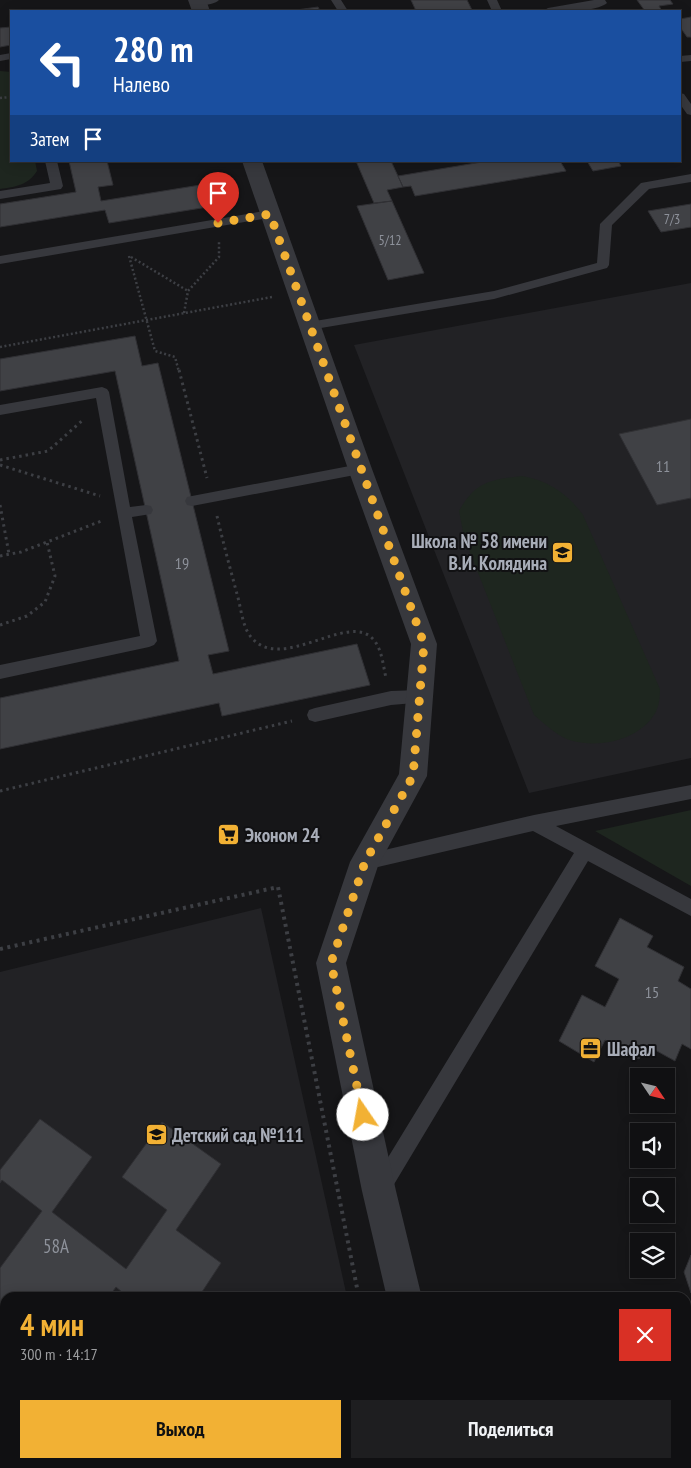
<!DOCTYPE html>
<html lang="ru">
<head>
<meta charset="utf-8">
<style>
	body { margin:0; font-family:"PT Sans Narrow",sans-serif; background:#1e1e20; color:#f1f3f6; height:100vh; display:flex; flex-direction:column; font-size:19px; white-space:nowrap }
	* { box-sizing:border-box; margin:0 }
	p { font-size:16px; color:#9c9d9f }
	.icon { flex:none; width:28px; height:28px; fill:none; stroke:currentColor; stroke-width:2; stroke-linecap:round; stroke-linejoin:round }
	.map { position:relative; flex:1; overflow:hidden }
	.panel { position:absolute; left:0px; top:1292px; width:691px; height:176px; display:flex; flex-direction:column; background:#101012; border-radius:15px 15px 0 0; box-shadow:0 2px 12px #0003,0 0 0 1px #303032 }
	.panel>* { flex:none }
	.top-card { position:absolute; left:10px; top:10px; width:671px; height:152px; border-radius:0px; box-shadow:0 2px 12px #0003,0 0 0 1px #303032; background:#1a4fa0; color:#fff; overflow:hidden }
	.needle { width:32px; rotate:125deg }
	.tools { position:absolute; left:630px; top:1068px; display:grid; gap:10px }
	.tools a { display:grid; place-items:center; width:45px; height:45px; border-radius:0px; background:#101012; box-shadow:0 2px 12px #0003,0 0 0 1px #303032; font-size:25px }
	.pin { position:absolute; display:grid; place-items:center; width:42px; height:42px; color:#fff; margin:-51px -21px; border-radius:50% 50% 50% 0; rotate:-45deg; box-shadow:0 0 5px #0007 }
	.pin .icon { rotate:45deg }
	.me { position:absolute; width:55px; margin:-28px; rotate:348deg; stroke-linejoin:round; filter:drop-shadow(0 0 4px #0008) }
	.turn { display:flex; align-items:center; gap:18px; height:105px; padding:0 20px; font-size:22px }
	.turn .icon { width:65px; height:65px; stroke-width:2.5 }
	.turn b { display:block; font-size:35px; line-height:42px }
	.then { display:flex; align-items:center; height:48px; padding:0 20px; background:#0003; gap:10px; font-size:19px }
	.round { display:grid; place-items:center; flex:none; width:52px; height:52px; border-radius:0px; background:#1e1e20 }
	.headline { display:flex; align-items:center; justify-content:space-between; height:85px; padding:0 20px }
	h1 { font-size:30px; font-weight:700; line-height:38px; color:#f2b134 }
	.primary-button { display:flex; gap:10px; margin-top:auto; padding:10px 20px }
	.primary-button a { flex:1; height:58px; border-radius:0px; background:#f2b134; color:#111; font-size:20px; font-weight:700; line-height:58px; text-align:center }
	.primary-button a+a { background:#1e1e20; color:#f1f3f6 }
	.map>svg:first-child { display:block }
</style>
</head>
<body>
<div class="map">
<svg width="691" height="1468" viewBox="0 0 691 1468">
	<rect width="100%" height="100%" fill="#161618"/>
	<path fill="#222225" d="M691 283V758L529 793 354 345Z
		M261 908 347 1297 5 1298V1464H383L384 1468H0V972Z"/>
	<path fill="#1e261f" d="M0 71 11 72V161H35L37 171C28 185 16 187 0 189Z
		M522 476C549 481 567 493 583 515L660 689C660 697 659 708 654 715 638 740 600 748 573 741 558 737 546 725 534 715L464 537 459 511C476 481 490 480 522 476Z
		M691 810V886L595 831Z"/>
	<path fill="#404145" stroke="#303034" d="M411 0H467L472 10 416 11Z
		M637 0H670L673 4 659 6 662 11H645Z
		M318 7 320 11H289Z
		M691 17V37H687L680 27V19Z
		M11 27V45L0 47V28Z
		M69 161H107L113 185 98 187 101 201 213 183 220 205 109 223 105 210 0 227V204L76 192Z
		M356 161H391L403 187 387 190 392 201 374 203Z
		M488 161H560L566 171 415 196 411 186 403 187 398 176Z
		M587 161H618L621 166 593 171Z
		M392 201 424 273 388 280 357 206Z
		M691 204V227L661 232 648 211Z
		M135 336 142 366 158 363 229 651 208 655 213 674 357 644 370 685 222 716 219 703 0 749V698L179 661 115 371 0 391V359Z
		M691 419V498L657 505 619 434Z
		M620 918 653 936 647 947 684 967 678 981 691 989V1049L682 1044 675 1061 646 1045 639 1059 605 1040 594 1062 559 1041 582 995 605 1007 619 979 595 966Z
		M40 1119 92 1157 52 1212 126 1269 167 1210 122 1177 162 1122 221 1164 176 1230 221 1263 198 1298H129L116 1287 108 1298H5V1389L0 1385V1268L42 1211 2 1180 0 1183V1170Z
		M691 1255V1293L684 1272Z
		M13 1464H99L96 1468H18Z"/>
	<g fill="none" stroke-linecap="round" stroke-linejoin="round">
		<path stroke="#3d3f44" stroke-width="2.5" stroke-dasharray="2 2.5" stroke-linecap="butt" d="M0 98 11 97
			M129 256 155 351 175 357 179 372
			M131 257 188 291
			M184 313 188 291 219 257V241
			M0 347 272 297"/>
		<path stroke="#3d3f44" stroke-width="3" stroke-dasharray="2.5 4" stroke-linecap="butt" d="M179 370 207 478
			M0 460 48 451 84 419
			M0 465 100 496
			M0 505 9 554
			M217 516C223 542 230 568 237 594 241 607 242 626 251 637 281 674 348 611 373 639 382 649 383 665 386 678
			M0 556 21 552 104 520
			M0 625 27 616 45 602 55 576 47 542
			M0 791 292 721"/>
		<path stroke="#3d3f44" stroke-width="4" stroke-dasharray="3 4.5" stroke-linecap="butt" d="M0 949 278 887 359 1298
			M393 1464V1468"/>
		<path fill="#37383d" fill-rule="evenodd" d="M194 0H219C214 5 201 6 194 4Z
			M331 0H341L348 11H338Z
			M487 0H497L502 11H492Z
			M594 0H605L607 3C597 12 557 12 543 11L548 8Z
			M11 53V59L0 61V55Z
			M691 55V61L680 62V56Z
			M680 93 684 94 691 104V115L687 114 680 104Z
			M45 161H57L63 186 61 189 0 199V191L50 183Z
			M691 174V182L649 189 612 225 609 265 607 268 494 299 309 330 304 329 303 326 304 323 309 322 494 291 597 263 600 224 641 183Z
			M270 210 274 211 276 214 274 217 0 264V256Z
			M102 387 107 389 109 392 130 507 146 505 151 506 153 510 151 514 132 517 157 641 154 645 149 647 0 679V665L140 636 96 398 0 415V405Z
			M360 464 365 465 367 469 365 473 360 474 192 506 187 505 185 501 187 497 192 496Z
			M420 690 426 692 428 697 426 702 391 705 315 722 309 720 307 715 309 710 315 708 391 691Z
			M691 785V799L556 826 691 899V916L588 861 387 1196 380 1199 373 1196 370 1189 373 1182 574 853 533 831 365 870 359 868 356 862 359 856 534 815Z"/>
		<path fill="#37383d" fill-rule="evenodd" d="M188 0H206L210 11H192Z
			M242 161H262L372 469 437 644 427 776 378 866 346 963 396 1191 422 1298H387L362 1191 316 963 350 862 399 774 411 644 348 469Z
			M426 1464H464L465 1468H427Z"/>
	</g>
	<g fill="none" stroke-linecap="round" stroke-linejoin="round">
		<path stroke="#f2b134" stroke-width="9" stroke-dasharray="0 16.2" d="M218 223 270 214 424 644 413 776 365 862 331 963 363 1115"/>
	</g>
	<defs>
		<symbol id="school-square" viewBox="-11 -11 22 22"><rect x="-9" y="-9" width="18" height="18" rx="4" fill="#f2b134" stroke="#111113"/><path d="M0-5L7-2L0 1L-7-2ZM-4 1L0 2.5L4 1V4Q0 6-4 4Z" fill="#111"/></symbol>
		<symbol id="supermarket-square" viewBox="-11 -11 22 22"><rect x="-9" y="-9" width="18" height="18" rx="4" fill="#f2b134" stroke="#111113"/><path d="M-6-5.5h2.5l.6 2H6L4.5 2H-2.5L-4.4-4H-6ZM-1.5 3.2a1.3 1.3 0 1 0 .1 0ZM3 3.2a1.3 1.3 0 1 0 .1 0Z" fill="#111"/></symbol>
		<symbol id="office-square" viewBox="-11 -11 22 22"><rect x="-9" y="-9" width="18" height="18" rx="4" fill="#f2b134" stroke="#111113"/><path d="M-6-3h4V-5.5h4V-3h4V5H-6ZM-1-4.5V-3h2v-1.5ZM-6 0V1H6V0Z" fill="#111"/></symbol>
	</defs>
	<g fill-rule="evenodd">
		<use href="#school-square" x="550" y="540" width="25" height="25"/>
		<use href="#supermarket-square" x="216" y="822" width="25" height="25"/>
		<use href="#office-square" x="578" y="1036" width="25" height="25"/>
		<use href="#school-square" x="144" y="1122" width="25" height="25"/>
	</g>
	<g text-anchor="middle" stroke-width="4" stroke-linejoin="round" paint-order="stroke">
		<g font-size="14" fill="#8e929b">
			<text x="672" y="224">7/3</text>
			<text x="390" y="245">5/12</text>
		</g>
		<g font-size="16" fill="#8e929b">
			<text x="663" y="472">11</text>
			<text x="182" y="569">19</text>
			<text x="652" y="998">15</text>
		</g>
		<g font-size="19" font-weight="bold" fill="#a8adb8" stroke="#111113" text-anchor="start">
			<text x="547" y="548" text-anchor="end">Школа № 58 имени<tspan x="547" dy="22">В.И. Колядина</tspan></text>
			<text x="245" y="842">Эконом 24</text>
			<text x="607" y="1056">Шафал</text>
			<text x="172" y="1142">Детский сад №111</text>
		</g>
		<g font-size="19" fill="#8e929b">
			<text x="56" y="1253">58А</text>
		</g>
	</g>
</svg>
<div class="tools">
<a><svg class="needle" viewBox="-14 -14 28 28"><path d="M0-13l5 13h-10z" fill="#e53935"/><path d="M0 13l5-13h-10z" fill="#9c9d9f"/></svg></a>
<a><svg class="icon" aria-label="sound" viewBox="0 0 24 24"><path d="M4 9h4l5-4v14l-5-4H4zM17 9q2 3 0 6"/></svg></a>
<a><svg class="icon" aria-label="search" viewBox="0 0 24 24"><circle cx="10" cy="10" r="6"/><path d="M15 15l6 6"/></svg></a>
<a><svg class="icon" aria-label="layers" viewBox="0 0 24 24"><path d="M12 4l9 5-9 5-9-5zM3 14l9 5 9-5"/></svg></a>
</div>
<div class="pin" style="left:218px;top:223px;background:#d93025"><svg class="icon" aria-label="arrive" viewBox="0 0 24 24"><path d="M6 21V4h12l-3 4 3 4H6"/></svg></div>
<svg class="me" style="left:363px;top:1115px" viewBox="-20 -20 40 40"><circle r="19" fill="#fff"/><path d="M0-13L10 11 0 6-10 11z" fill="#f2b134"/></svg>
<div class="top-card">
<div class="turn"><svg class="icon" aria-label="left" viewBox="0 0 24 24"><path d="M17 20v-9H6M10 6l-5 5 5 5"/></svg><div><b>280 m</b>Налево</div></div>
<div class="then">Затем<svg class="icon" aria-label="arrive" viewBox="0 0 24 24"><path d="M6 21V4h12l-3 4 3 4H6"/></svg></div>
</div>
<section class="panel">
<div class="headline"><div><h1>4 мин</h1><p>300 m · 14:17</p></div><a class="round" style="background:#d93025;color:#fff"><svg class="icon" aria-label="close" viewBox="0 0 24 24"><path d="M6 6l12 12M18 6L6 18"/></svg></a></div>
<div class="primary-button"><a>Выход</a><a>Поделиться</a></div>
</section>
</div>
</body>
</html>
